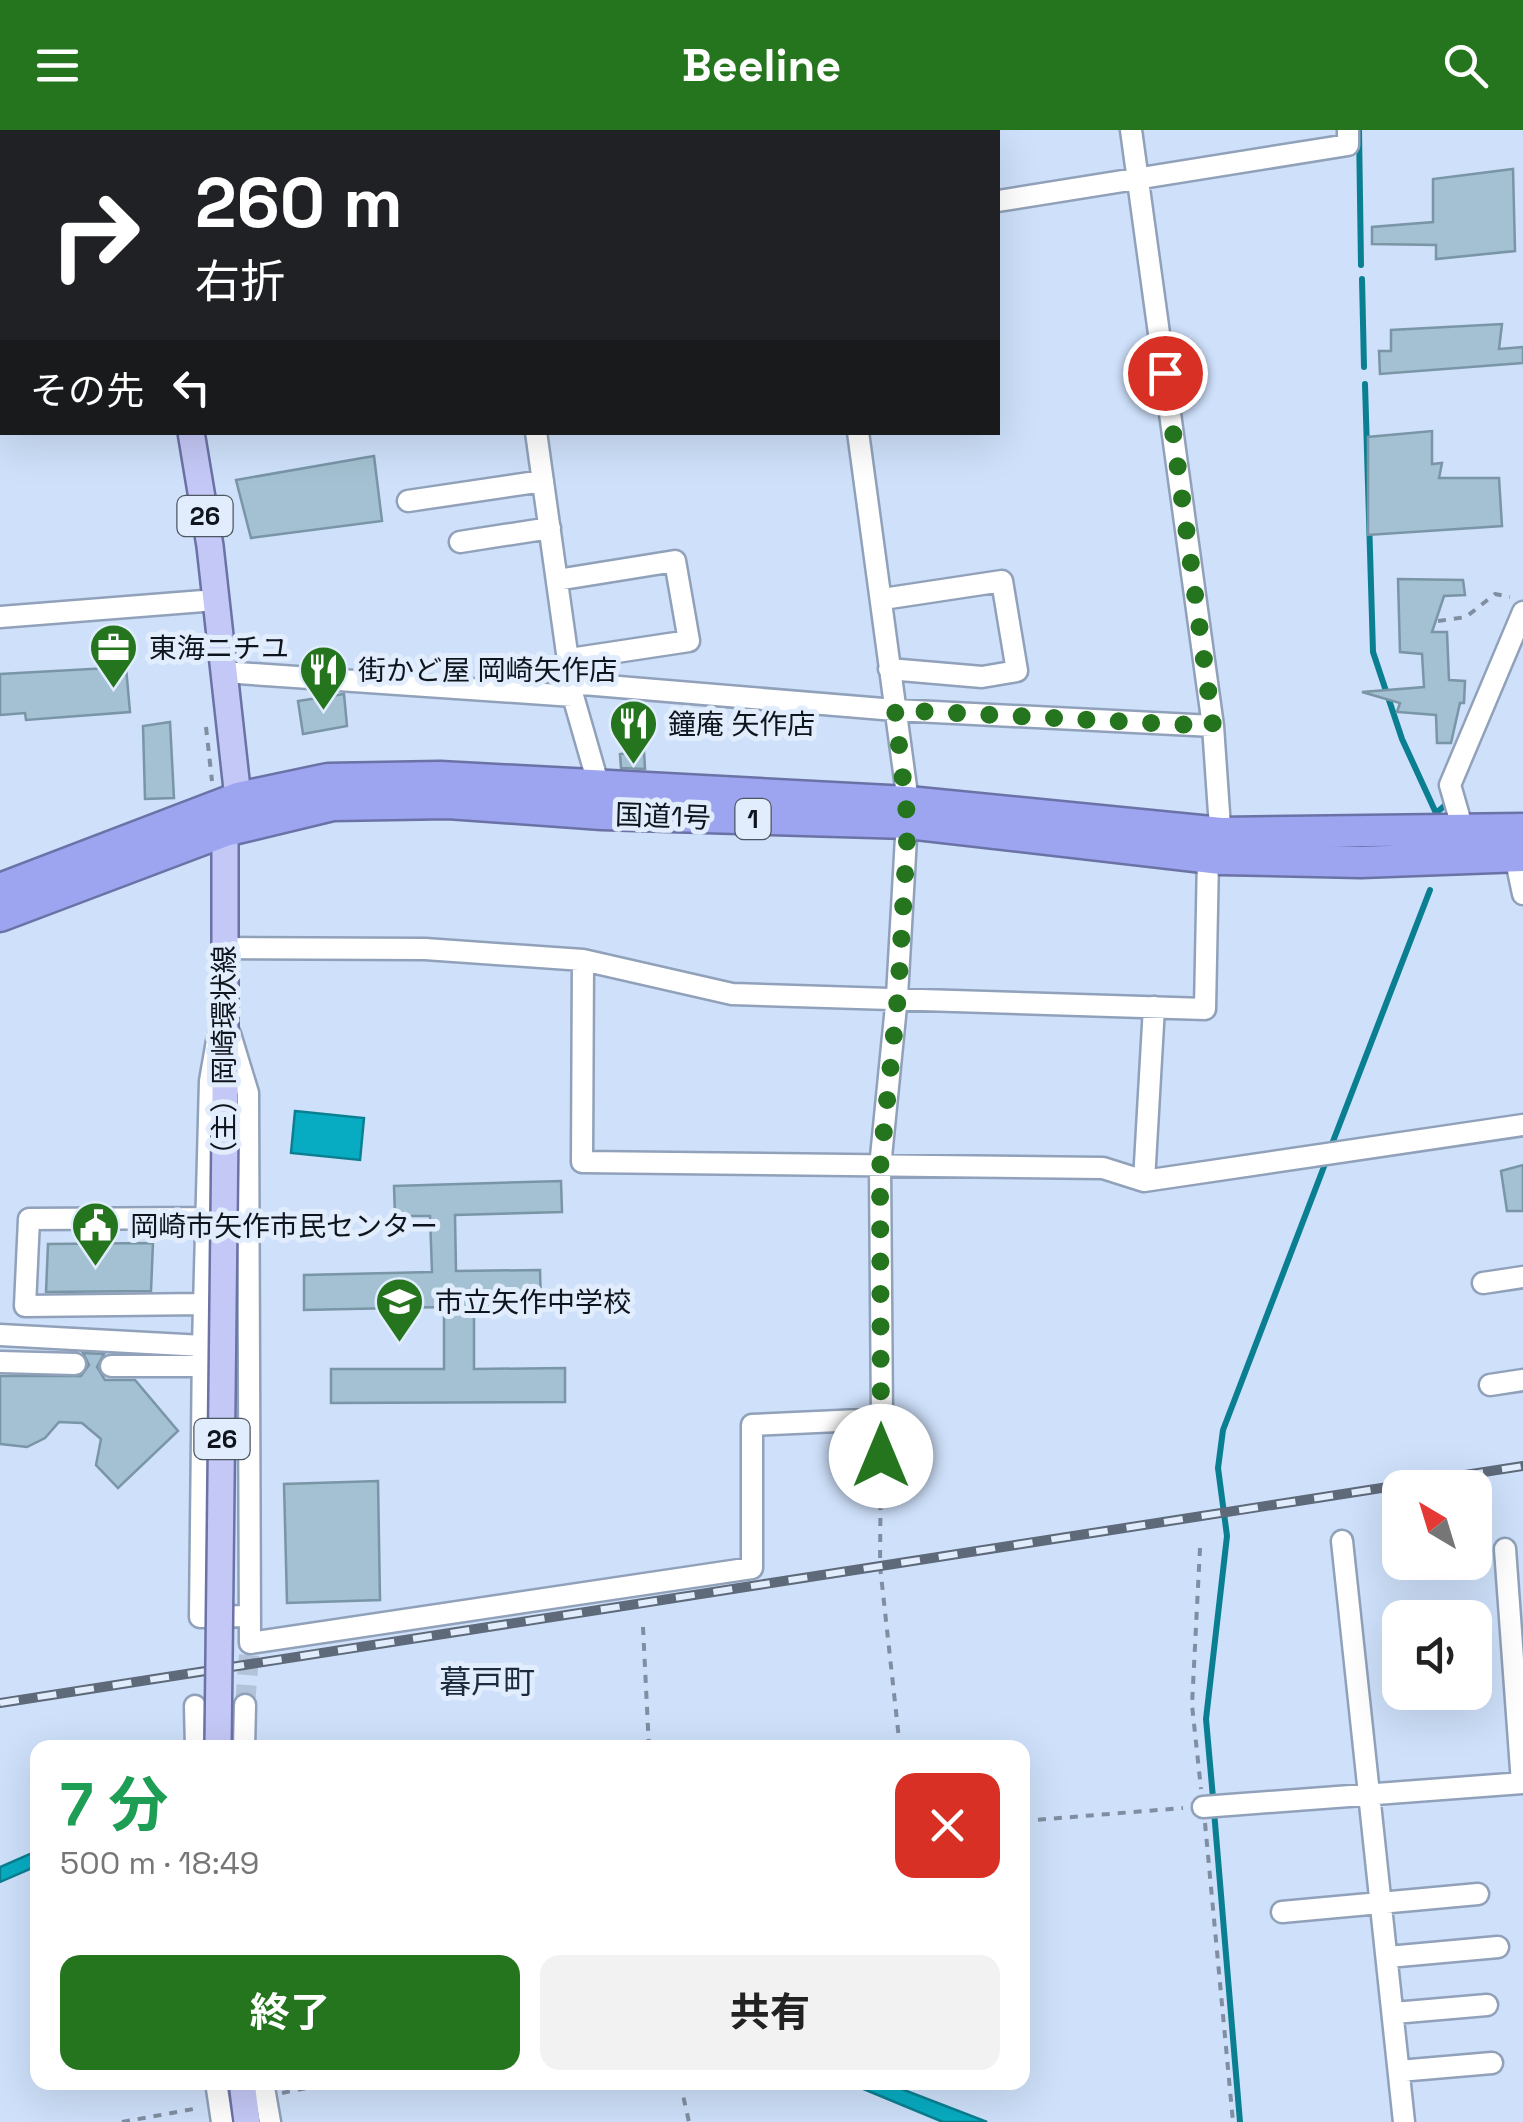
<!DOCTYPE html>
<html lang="ja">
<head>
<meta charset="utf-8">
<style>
	body { margin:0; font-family:"Space Grotesk","Noto Sans JP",sans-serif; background:#f2f2f2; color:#222; height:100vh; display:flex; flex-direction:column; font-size:38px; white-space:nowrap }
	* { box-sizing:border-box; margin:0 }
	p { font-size:32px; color:#767676 }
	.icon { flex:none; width:55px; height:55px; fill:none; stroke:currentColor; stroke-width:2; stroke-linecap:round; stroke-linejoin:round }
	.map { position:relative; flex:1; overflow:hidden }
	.details { position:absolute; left:30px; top:1610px; width:1000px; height:350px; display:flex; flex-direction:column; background:#fff; border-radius:20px; box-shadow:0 10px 40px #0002 }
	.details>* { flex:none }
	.guide { position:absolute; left:0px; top:0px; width:1000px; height:305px; box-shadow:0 10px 40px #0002; background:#202124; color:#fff; overflow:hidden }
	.needle { width:65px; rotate:322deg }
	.tools { position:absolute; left:1382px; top:1340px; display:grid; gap:20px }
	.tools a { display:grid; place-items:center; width:110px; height:110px; border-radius:20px; background:#fff; box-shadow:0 10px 40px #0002; font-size:50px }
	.pin { position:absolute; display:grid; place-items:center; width:85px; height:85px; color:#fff; margin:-42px; border:5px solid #fff; border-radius:50%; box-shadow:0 2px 10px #0007 }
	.me { position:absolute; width:110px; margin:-55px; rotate:0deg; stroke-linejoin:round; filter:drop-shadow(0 0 8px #0008) }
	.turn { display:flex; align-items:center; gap:35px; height:210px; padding:0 30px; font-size:45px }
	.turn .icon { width:130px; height:130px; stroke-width:2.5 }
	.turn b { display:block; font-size:70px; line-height:85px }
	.then { display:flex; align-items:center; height:95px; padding:0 30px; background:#0003; gap:20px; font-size:38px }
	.round { display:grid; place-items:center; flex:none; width:105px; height:105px; border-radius:20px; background:#f2f2f2 }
	.overview { display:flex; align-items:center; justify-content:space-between; height:170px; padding:0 30px }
	h1 { font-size:60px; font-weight:700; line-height:75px; color:#1e9e55 }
	.primary-button { display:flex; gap:20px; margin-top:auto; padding:20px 30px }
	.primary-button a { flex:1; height:115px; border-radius:20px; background:#24751e; color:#fff; font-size:40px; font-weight:700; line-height:115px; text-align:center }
	.primary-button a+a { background:#f2f2f2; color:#222 }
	header { display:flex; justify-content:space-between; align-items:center; height:130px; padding:0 30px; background:#24751e; color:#fff; font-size:45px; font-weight:700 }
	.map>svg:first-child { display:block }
</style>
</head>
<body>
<header><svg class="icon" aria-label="menu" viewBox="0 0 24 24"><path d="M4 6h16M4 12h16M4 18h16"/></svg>Beeline<svg class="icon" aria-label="search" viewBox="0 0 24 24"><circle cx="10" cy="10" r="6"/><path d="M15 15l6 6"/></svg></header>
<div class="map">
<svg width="1523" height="1992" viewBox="0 0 1523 1992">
	<rect width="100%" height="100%" fill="#cee0fa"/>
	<path fill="#08acc2" stroke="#0a7f91" stroke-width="2.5" d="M295 981 364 988 360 1030 291 1023Z
		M37 1721V1736L0 1752V1737Z
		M849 1953H886L987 1992H943Z"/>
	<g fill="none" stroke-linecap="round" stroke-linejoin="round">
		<path stroke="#0a7f91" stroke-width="6" d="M1359 0 1361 135
			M1362 149 1364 237
			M1365 254 1373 522 1402 609 1436 683 1449 672
			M1332 1014 1430 760
			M1213 1668 1206 1589 1227 1406 1218 1338 1223 1300 1325 1034
			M1214 1681 1240 1992"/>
	</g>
	<path fill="#a3c1d2" stroke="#7995a6" stroke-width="2.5" d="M1513 39 1515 121 1436 129V115L1372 114V97L1433 92V49Z
		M1502 194 1499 219 1523 217V233L1380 244 1379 221H1391V200Z
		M1432 301V334L1442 333 1439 348H1499L1502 396 1368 405V307Z
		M374 326 382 391 251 408 236 350Z
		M1398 449 1463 450 1465 465 1444 466 1432 502H1447L1449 550 1465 551 1464 573H1460L1451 613H1437L1436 585 1397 582 1400 573 1362 562 1424 557 1422 524 1400 522Z
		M126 537 130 582 26 590 25 583 0 585V544Z
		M344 564 347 596 303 604 298 571Z
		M170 592 174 668 145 669 143 596Z
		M644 621 645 639 621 638 620 624Z
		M1523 1035V1081H1507L1501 1041Z
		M561 1051 562 1082 455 1085 456 1141 540 1140 541 1175 474 1177V1239L565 1238V1272L331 1273V1239H444V1177L304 1180V1145L432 1142 430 1086H395L394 1056Z
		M153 1113 151 1161 46 1162 48 1114Z
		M83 1223 104 1224 97 1237 105 1250H135L178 1301 118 1358 96 1335 101 1309 82 1293 59 1292 45 1308 27 1317 0 1314V1246H81L89 1235Z
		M378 1351 380 1470 287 1473 284 1354Z"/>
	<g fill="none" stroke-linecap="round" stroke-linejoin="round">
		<path stroke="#b1c2d9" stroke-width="20" stroke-dasharray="20 10" stroke-linecap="butt" d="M245 1575 250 1513"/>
		<defs>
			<path id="minor" d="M54 0V2
				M492 0V2
				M813 0V2
				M1131 0 1213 596 1221 712
				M998 71 1348 15V0
				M0 204H2
				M536 302 573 566 602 667
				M408 371 543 351
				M460 412 550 398
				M557 450 675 431 689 511 570 529
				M883 469 1002 451 1017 541 982 547 889 539
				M0 487 216 470
				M223 542 573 566
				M571 553 895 580 1213 596
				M1463 700 1450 655 1523 482
				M1515 726 1523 764
				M224 818 425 819 583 830 732 864 1205 879 1208 728
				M583 830 582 1032 1103 1038 1144 1051 1523 995
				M230 904 248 963 250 1513 752 1438V1295L882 1289 880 1037 897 866 908 672 858 302
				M1144 1051 1154 877
				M1483 1153 1523 1147
				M204 1174 25 1176 29 1089 204 1088
				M0 1205 203 1216 210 951 217 911
				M203 1216 200 1487 250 1486
				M0 1232 75 1234
				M111 1236H203
				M1490 1255 1523 1250
				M1342 1411 1404 1992
				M1505 1419 1522 1653
				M195 1576 196 1618
				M244 1618 245 1575
				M1203 1677 1523 1653
				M1282 1782 1478 1764
				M1388 1827 1498 1817
				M1394 1883 1487 1875
				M1399 1941 1492 1933
				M216 1952 222 1992
				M263 1952 270 1992"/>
			<path id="major" d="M144 0 145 2
				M191 302 210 416 238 668 225 701V1000
				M242 1952 247 1992"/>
			<path id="highway" d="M0 759 238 668 328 649 440 647 908 672 1221 703 1523 699
				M0 786 225 701 333 675 448 673 602 684 908 693 1221 729 1361 732 1523 726"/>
		</defs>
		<use href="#minor" stroke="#90a1b9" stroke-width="25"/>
		<use href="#major" stroke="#6b72a6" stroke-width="30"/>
		<use href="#highway" stroke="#6b72a6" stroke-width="35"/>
		<path stroke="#818ea1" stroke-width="4" stroke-dasharray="8 8" stroke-linecap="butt" d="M1438 491 1466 487 1495 464 1510 467
			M206 597 212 651
			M881 1308 880 1436 900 1618
			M1200 1418 1192 1575 1201 1659
			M643 1497 649 1618
			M1022 1691 1183 1678
			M1205 1693 1233 1992
			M680 1952 689 1992
			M935 1952 936 1957
			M282 1963 336 1952
			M122 1992 199 1978"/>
		<use href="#minor" stroke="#fff" stroke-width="20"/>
		<use href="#major" stroke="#c4c8f6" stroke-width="25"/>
		<use href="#highway" stroke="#9da4f0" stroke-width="30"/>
		<defs>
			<path id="rail" d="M0 1573 1523 1336"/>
		</defs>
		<use href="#rail" stroke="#5e6979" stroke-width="10"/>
		<use href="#rail" stroke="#e1edfc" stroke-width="6" stroke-dasharray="19" stroke-linecap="butt"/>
		<defs>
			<path id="major-bridge" d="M218 1618 225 1000"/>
		</defs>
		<use href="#major-bridge" stroke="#6b72a6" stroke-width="30" stroke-linecap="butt"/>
		<use href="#major-bridge" stroke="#c4c8f6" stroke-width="25"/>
	</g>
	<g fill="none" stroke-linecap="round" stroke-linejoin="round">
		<path stroke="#24751e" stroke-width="18" stroke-dasharray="0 32.4" d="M881 1326 880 1038 898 866 908 694 895 580 1213 596 1165 243"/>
	</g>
	<defs>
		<symbol id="office-pin" viewBox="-11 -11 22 30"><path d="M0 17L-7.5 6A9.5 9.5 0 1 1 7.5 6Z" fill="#24751e" stroke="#e1edfc"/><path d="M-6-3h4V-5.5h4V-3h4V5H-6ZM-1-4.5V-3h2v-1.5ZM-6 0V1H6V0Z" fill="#fff"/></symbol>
		<symbol id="restaurant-pin" viewBox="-11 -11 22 30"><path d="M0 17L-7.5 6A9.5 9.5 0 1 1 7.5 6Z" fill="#24751e" stroke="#e1edfc"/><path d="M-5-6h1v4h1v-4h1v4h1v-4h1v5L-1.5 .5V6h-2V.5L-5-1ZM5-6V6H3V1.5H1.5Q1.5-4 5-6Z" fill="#fff"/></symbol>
		<symbol id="civic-pin" viewBox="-11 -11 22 30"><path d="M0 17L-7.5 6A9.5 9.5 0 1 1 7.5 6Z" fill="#24751e" stroke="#e1edfc"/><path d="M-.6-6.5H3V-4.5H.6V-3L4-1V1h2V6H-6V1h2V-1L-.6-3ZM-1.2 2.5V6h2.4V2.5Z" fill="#fff"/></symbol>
		<symbol id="school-pin" viewBox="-11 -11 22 30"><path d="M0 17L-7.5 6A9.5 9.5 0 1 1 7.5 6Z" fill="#24751e" stroke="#e1edfc"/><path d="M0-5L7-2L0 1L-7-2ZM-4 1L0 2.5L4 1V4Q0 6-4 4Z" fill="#fff"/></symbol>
	</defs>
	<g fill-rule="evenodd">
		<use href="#office-pin" x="86" y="490" width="55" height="75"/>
		<use href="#restaurant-pin" x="296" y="512" width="55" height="75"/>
		<use href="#restaurant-pin" x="606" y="566" width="55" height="75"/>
		<use href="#civic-pin" x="68" y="1068" width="55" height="75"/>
		<use href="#school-pin" x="372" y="1144" width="55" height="75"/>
	</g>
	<g text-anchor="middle" stroke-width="10" stroke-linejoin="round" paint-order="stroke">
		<g fill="#e1edfc" stroke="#4e5661" stroke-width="2.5">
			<rect x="177.5" y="366" width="55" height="40" rx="8"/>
			<rect x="735.5" y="669" width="35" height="40" rx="8"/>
			<rect x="194.5" y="1289" width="55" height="40" rx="8"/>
		</g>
		<g font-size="25" font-weight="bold" fill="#0f151e">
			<text x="205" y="395">26</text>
			<text x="753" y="698">1</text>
			<text x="222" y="1318">26</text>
		</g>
		<g font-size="28" fill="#0f151e" stroke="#e1edfc" text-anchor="start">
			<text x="149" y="528">東海ニチユ</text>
			<text x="358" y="550">街かど屋 岡崎矢作店</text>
			<text x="668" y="604">鐘庵 矢作店</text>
			<text x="130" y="1106">岡崎市矢作市民センター</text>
			<text x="435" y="1182">市立矢作中学校</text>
		</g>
		<g font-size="28" fill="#0f151e" stroke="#e1edfc">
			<text transform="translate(663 686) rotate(2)" y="10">国道1号</text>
			<text transform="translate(224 927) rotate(-90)" y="10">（主）岡崎環状線</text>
		</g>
		<g font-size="32" fill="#1d2b3e" stroke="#e1edfc">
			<text x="487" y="1563">暮戸町</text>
		</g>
	</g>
</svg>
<div class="tools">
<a><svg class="needle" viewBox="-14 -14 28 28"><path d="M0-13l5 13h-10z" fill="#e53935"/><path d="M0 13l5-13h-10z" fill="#767676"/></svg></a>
<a><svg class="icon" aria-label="sound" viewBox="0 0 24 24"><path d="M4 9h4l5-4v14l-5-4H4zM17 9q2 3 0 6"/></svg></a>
</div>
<div class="pin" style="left:1165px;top:243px;background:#d93025"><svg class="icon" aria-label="arrive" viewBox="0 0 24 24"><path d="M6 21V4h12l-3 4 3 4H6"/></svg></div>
<svg class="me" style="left:881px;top:1326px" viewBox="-20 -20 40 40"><circle r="19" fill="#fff"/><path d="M0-13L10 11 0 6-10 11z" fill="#24751e"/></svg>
<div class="guide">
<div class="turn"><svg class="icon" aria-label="right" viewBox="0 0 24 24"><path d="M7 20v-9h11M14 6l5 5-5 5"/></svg><div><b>260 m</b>右折</div></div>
<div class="then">その先<svg class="icon" aria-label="left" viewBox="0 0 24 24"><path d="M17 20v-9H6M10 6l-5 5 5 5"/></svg></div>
</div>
<section class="details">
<div class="overview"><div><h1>7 分</h1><p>500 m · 18:49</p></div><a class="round" style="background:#d93025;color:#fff"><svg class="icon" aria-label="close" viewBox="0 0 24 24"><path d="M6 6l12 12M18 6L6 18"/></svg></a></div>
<div class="primary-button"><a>終了</a><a>共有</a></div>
</section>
</div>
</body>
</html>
